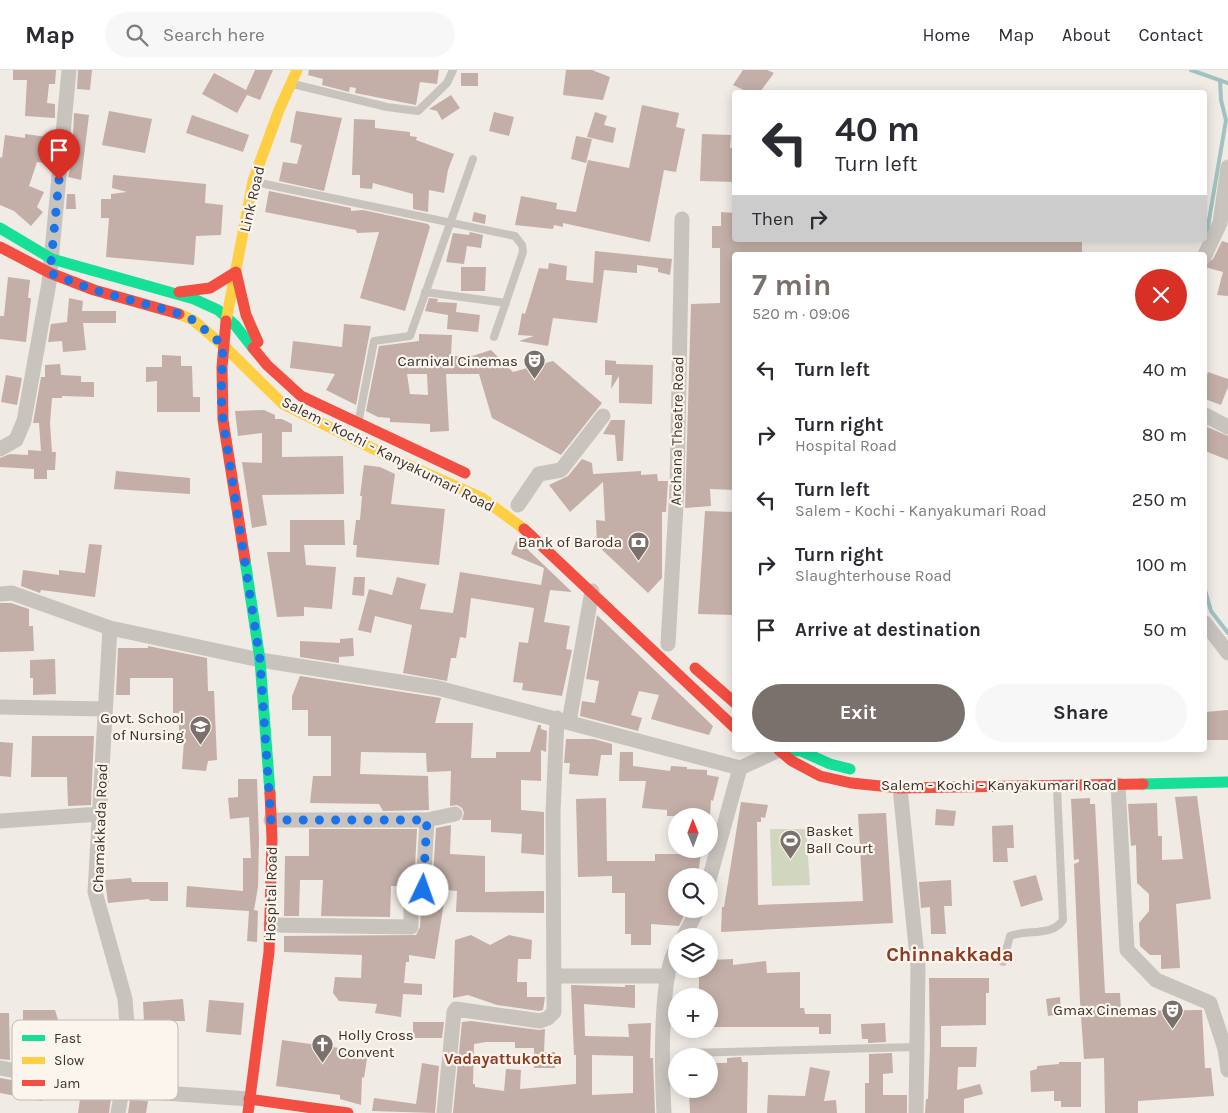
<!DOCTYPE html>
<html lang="en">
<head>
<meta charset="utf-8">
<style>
	body { margin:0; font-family:Karla,sans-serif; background:#f7f7f7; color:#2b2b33; height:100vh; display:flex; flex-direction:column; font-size:19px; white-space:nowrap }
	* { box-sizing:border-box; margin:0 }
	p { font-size:16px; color:#7c7c81 }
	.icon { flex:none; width:28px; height:28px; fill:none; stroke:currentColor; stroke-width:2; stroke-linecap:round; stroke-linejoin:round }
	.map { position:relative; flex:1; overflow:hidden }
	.details { position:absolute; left:732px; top:182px; width:475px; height:500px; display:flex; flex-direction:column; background:#fff; border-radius:5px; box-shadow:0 2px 12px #0003 }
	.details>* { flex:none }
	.guide { position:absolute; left:732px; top:20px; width:475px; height:152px; border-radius:5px; box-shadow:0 2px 12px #0003; background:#fff; color:#2b2b33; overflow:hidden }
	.needle { width:32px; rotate:359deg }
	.tools { position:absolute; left:668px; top:738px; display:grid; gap:10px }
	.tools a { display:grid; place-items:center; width:50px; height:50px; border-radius:50%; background:#fff; box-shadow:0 2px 12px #0003; font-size:25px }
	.pin { position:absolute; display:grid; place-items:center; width:42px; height:42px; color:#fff; margin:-51px -21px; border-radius:50% 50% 50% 0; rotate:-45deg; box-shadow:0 0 5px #0007 }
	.pin .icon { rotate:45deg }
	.me { position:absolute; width:55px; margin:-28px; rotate:3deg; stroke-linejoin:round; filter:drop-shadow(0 0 4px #0008) }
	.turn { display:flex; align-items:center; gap:18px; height:105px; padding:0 20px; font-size:22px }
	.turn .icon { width:65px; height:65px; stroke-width:2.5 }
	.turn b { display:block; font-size:35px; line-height:42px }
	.then { display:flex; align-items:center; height:48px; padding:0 20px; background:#0003; gap:10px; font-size:19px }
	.round { display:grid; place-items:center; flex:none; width:52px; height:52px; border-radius:26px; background:#f7f7f7 }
	.headline { display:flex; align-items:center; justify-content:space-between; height:85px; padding:0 20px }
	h1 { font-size:30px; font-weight:700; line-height:38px; color:#7a716c }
	.primary-button { display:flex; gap:10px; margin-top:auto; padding:10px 20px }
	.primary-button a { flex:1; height:58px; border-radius:30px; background:#7a716c; color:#fff; font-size:20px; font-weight:700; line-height:58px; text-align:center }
	.primary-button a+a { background:#f7f7f7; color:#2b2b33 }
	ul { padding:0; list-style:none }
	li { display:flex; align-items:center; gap:15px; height:65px; padding:0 20px }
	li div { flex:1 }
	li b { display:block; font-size:19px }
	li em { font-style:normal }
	header { display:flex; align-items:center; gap:30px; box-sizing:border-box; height:70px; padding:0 25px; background:#fff; border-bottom:1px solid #e1e1e2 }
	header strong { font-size:24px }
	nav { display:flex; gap:28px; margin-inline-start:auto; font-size:18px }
	.search { width:350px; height:45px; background:#f7f7f7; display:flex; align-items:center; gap:12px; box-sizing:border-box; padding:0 18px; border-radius:28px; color:#7c7c81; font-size:19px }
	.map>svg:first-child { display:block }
</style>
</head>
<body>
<header>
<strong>Map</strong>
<div class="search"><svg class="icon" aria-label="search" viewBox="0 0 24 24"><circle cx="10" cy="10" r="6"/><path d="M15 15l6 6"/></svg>Search here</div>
<nav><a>Home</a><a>Map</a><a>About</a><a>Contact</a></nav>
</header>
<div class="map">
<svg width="1228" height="1043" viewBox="0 0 1228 1043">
	<rect width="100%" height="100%" fill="#f0ebe5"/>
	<path fill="#d1d6bf" d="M770 759H806L810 815 772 816Z"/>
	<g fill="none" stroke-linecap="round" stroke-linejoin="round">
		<path stroke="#a1c2c1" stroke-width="4" d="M1191 0 1228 13
			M1206 168 1226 50 1221 30 1220 10
			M1205 520 1211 541 1228 563"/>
	</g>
	<path fill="#c3afa7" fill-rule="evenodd" d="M13 0H56L55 14H49L47 33 55 34V48L25 46 27 10H13Z
		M78 0H92L90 20 77 19Z
		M255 0H273L260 30 247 25 237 43 202 24 214 3 246 20Z
		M309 0H439L437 14 420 12 416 35 355 23 356 18 350 17 349 22 322 15 323 9 308 5Z
		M566 0H592L610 7 603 30 563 25Z
		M743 0H767L774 3 760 22H748L733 15Z
		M461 3H478V16H461Z
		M451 25 460 38 442 50 437 41 429 39Z
		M642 35 679 43 676 57 685 59 676 102 664 100 650 172 563 153V157L554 155 553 159 515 155 521 126 557 133 556 139 576 142 588 90 629 98Z
		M109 41 152 49 145 83 102 75Z
		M296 41 342 48 324 121 279 111 283 92 297 94 302 75 290 72Z
		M494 42 514 47 509 66 489 61Z
		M595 42 607 46 604 55 616 58 613 73 587 67Z
		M74 43 89 45 81 110 68 107 72 91Z
		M192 45 249 65 243 82 186 63Z
		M354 49 375 50V58L410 62V66L417 67 416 70 454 84 448 100 444 123 429 120 428 142 413 139V124L373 113 372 119 360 118V105H352Z
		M25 64 47 67 43 93 37 92 29 116 44 122 37 137 43 142 31 156 14 141 0 135V87L2 88 5 65 25 68Z
		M702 64 731 65 730 78 735 77V112L700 111Z
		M576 66 592 69 586 93 571 89Z
		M113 105 206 114 205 133 223 135 221 165 196 166 194 195 106 187 109 148H101V129H111V124L127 122 112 118Z
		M269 121 351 138V141L363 140 428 154 430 157 405 241 360 228 379 162 357 163 356 160 265 142Z
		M67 124H75L76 139H66Z
		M474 142 486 145 485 154 472 151Z
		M721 142 735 143V170H1082V185H735V420L710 419 711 436 685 438 691 234 720 233V178H712V156H721Z
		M470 162 483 165 481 178 467 176 464 194 446 192 453 163 469 165Z
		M1222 171 1228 173V226L1217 225 1223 202 1205 197V194L1213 189Z
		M595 181 672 189 670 205 658 202V198L637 195V203L604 200 597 253 553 248 548 276 519 271 534 266 518 265 522 243 525 244 539 198 548 199 549 193 567 196 566 210 593 213Z
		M461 197H486L485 221H461Z
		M8 207 30 210 28 228H31L26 272 0 269V246H4Z
		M69 228 83 231 82 241H116V253H83L86 280 63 282 62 271 48 272 51 254 67 252Z
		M429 228 438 229 437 232 457 233 456 242 480 245 478 262 447 259 448 245 425 241Z
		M344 254 371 256 356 335 326 320 335 304 290 298 293 271 342 277Z
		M419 264 452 265 451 286H472L491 280 513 302 553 291 602 333 561 385 492 348 479 304H446L449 361 430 362V354L390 352V348L378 347 366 341 379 276 419 271ZM407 304H427L428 325 410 324Z
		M162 285 181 286V296H192L193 327H200V342H157V311L146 312V297H162Z
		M605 290 616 291V294L653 295 652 334 619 333V306L611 319 612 305H605Z
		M60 294 61 305 81 306V312H94V327L62 326V328H52L50 353 52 382H56L55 400H47V409H34V399L0 397V388L10 384 28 385V380L41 381 39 353H33L41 307H45V295Z
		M1208 302 1228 309V317L1221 335 1205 329V311Z
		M6 305 22 308 17 335 1 332Z
		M264 340 275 345V349H282L292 354V362H282V387L343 386 344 424 262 425 267 455 252 458 242 392 262 393V363L238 366 235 341Z
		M611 350H625L623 391H617L615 365 603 364Z
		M1205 356 1228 366V390L1205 381Z
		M582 389 592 393 593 404 641 401V405L657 404 658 411H668L666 442H662V508L648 523 597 475 596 450 605 451 603 412 570 442 549 415 568 406Z
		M364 395 380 397 395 404 391 434 445 439 439 495 356 487 357 475H353L356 450H360L362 426H360Z
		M116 401 190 408V424L114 419Z
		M705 441 735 442 733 520H735V545L698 544Z
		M290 450H344L345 475H304L306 495 336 497 332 539 304 537V546L277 547 267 482H290Z
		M516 471 524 476 572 522 550 520 544 552 570 556 566 579 572 580 562 626 522 620 523 613 513 612 519 572 528 573 534 538 471 528 466 568 460 567 456 588H451L447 611 403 603 412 555 375 546 371 563 358 560 369 519 392 525 397 507 426 514 420 539 453 543 460 502 541 515 544 498 511 484Z
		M89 474 102 475 95 527 41 520 40 523 21 516 23 500 59 505V500L85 503Z
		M354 507H365L364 526 352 525Z
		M0 533H11L29 539V556H33L34 581 0 582Z
		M597 545 713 656 709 665 651 649 659 625 639 621 631 645 642 648 638 661 580 646 582 631 595 633 599 611 586 609Z
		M353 568 354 586 339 587V593L300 587V571L340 573V569Z
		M148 576 207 588 208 621H214L217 690 208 691 206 701 182 699 184 670H179V643H173V608H130V625H116L118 578H148Z
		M55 589 56 624 33 625V608H30V590Z
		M300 606 441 628 435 653H473L471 688H496V682H530L538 655H541V659L547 661 546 682 541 680V711L521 710V740L544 742V785L521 783 522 764 491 762V750H462L464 743 462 738 457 735 450 736 451 701 427 702 426 683 361 682 360 704 428 706 429 740 383 741 379 734 310 733 313 706H331V666H308V640H292V626Z
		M1228 640V670H1205V642Z
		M32 666H94L91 735 68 736 67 707H31Z
		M566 669H594L612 674V685H601L598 706 569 704 570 693H564Z
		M0 672 13 673 11 707 0 706Z
		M620 682H633V696L670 701 671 696 687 697V699L707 700V705L719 707 713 731 711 730 710 746H667V740L642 738 646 711H619Z
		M238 709H257L259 769 258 817 254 840 258 841 257 872 247 871 249 841 186 837 187 816 243 821V788H251L249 747 230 749 228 728 238 727Z
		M1197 726 1211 829 1176 834 1180 898 1161 899V885H1150L1140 876 1139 853 1149 841V824L1137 813 1136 775 1131 776 1128 734 1157 733 1158 766H1162V790L1183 789 1175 727Z
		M606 728 607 791H655V784H682L683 780 701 782 698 806H676V839H687L679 856 651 854V875H631V864H625V823H612V806L578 807 576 729Z
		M1090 728V734H1095L1105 923H1120L1121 941 1202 940 1205 998H1211L1214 1026 1138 1031V1043H1105L1104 988 1084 989 1080 932 1074 794 1079 792V789L1074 790 1071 729Z
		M741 732 768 735 765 748 761 747V752H757L758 835 863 831 858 744 886 743 893 853 721 862 722 837H724Z
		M936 739 956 741 954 756 935 755Z
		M451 755 450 784 485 786V822L544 821V843L456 842 457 821 446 820 435 889 409 885V892H406L404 913 422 914V925L403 924 401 947 375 943 377 934 339 931 333 923 335 907 361 908 362 885 284 882V866L416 865 420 857 421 837 432 821 436 758Z
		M1013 755 1014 778H1007L1008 792H993L992 756Z
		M309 759H417L414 816H391L390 847 321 846 323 810H300L299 846H284L285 786H309Z
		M1036 805 1043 830 1021 837 1013 811Z
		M131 808 132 812H168V831H150L149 829 108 833 105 810Z
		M951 810 952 836H944L946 864H931L930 837 921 838 919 812Z
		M471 865 490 875 509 865 532 870 531 889H518L517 912H527V927H545L543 940 539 941 497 935 468 925 453 928 455 870Z
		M733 889V895L766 891 767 903 800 902V938H804L805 944H831V964H819V957H709V926H699V899H709V890Z
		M929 908H989V923H986V955L941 956V977H977L976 997H958L957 1020 980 1014 983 1024 964 1029V1043H925L926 1029H928L930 977Z
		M571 915 625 917V915H635V938L584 934 585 966 629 967 628 954 651 953 650 988H653L655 1043H453L462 952 471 951 539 960 545 959 544 982H555V998H534V978H515V972H486L474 974 473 1014H475V1017L504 1021 506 999 521 1000 520 1019 576 1014V985H574ZM592 985 633 986V1023L592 1025Z
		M1060 927 1061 944 1048 946 1046 929Z
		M183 929 185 951H144L143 932Z
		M209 930 244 933 241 965 206 962Z
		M23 940H55L59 953 66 962 91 964 87 978 89 988 61 986 53 978 33 977V957H23Z
		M0 943H9L10 990 0 989Z
		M413 952H444L442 968H413Z
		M885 953 886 972 868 973V969H862L861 954Z
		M282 970 368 982 364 1008 362 1007 361 1035 340 1029V1025L276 1016Z
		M892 983 893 1003 883 1004V1025H907V1043H865V1013H869V984Z
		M741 987 742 992H748L747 1043H690L689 1022 709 1021V993H727V988Z
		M1059 992H1081V1037H1061V1031H1054V1021L1031 1022 1030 1001 1037 999V996L1059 994Z
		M422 993 439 996 435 1043 372 1041 374 1028 416 1034Z
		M810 997 830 1001 824 1031 836 1030 837 1043H767L768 1025 805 1026Z
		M0 1008 44 1016 42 1031 0 1023Z
		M81 1022 111 1028 109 1043H78Z
		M130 1030 148 1031 146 1043H128Z"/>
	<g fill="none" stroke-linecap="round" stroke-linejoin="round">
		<path stroke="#c9c3be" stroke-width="8" d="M293 14 387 37 418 41 447 13 453 0
			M255 112 515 166 522 175 523 182 494 267
			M425 222 506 233
			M359 349 374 271 410 266 473 89
			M1003 892 1010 866C1027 859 1052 867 1063 850L1057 718
			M687 983 916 977"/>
		<path stroke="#c9c3be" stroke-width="15" d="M1205 185 1220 153 1228 97
			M1205 345 1228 357
			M0 379 16 370 24 351 49 213 69 0
			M518 435 539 404 561 400 603 346
			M0 524 12 523 110 558 260 590 438 618 740 698 779 680
			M1205 553 1228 583
			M110 558 95 822 125 929 129 980 118 1043
			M668 574 677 418 682 149
			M0 637 104 639
			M569 652 592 521
			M1118 715 1127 880 1156 910 1210 933 1225 979 1228 1000
			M900 718 918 897 916 1043
			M271 750H427
			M0 751 100 744
			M709 810 740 698
			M271 855 411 857V834L423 820 427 750 455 744
			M684 866 698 839
			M555 906H668
			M0 998 121 1020 249 1029
			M444 1043 454 942 456 939 540 951 548 948 554 942 553 743 557 648
			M664 1043C662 1009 659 907 676 879"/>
		<path stroke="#16e098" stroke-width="11" d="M0 158 52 189 194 229 218 240 235 255 253 278
			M245 490 260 590 270 723
			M780 680 801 681 830 694 850 699
			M1143 714 1228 712"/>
		<path stroke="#ffcf43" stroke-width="11" d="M179 244 193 250 226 278 283 334 388 386 482 428 524 459
			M226 251 253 111 279 40 297 0"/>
		<path stroke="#f24e42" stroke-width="11" d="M0 177 50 203 94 220 179 244
			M179 222 210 218 236 202 246 245 258 272
			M226 251 222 297 223 350 245 490
			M253 278 267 295 301 326 465 403
			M524 459 735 658
			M695 598 735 633
			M779 680 792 691 820 706 851 713 900 718 1143 714
			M249 1029 348 1043
			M248 1043 269 882 272 769 270 723"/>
	</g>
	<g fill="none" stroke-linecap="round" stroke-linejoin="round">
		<path stroke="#1a73e8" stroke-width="9" stroke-dasharray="0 16.2" d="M59 110 50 203 94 220 174 242 193 250 223 275 221 326 223 350 260 590 271 750H427L423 820"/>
	</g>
	<defs>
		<symbol id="theatre-pin" viewBox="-11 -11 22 30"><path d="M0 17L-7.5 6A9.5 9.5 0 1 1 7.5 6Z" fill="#7a716c" stroke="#fbf5ee"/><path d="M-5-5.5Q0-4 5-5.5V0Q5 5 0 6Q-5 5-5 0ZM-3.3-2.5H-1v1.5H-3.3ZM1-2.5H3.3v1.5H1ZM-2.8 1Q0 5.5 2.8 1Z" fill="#fff"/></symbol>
		<symbol id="bank-pin" viewBox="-11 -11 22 30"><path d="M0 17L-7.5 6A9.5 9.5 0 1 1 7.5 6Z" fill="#7a716c" stroke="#fbf5ee"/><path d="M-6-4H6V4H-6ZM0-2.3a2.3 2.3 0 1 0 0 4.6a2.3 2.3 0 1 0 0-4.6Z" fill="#fff"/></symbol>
		<symbol id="university-pin" viewBox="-11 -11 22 30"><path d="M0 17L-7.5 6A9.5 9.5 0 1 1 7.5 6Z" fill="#7a716c" stroke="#fbf5ee"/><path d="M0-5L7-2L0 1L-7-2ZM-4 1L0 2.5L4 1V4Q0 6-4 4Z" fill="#fff"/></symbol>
		<symbol id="stadium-pin" viewBox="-11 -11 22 30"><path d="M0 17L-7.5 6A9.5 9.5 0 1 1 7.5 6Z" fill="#7a716c" stroke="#fbf5ee"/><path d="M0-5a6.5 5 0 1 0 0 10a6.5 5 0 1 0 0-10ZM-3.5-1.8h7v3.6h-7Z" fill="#fff"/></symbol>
		<symbol id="church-pin" viewBox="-11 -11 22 30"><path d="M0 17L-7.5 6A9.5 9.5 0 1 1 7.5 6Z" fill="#7a716c" stroke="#fbf5ee"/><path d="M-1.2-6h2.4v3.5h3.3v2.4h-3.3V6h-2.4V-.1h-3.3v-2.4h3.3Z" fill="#fff"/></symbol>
	</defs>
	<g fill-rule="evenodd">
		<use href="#theatre-pin" x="522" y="278" width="25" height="34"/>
		<use href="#bank-pin" x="626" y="460" width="25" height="34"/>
		<use href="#university-pin" x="188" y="644" width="25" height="34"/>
		<use href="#stadium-pin" x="778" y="758" width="25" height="34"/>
		<use href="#theatre-pin" x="1160" y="928" width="25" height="34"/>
		<use href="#church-pin" x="310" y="962" width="25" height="34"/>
	</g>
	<g text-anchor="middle" stroke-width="4.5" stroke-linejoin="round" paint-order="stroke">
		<g font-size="15" fill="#3b302b" stroke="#fbf5ee">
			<text transform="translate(252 129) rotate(-77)" y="5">Link Road</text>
			<text transform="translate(677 361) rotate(-89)" y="5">Archana Theatre Road</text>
			<text transform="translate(388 384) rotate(27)" y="5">Salem - Kochi - Kanyakumari Road</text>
			<text x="999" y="720">Salem - Kochi - Kanyakumari Road</text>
			<text transform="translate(100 758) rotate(-88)" y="5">Chamakkada Road</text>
			<text transform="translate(271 824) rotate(-89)" y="5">Hospital Road</text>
		</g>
		<g font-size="15" fill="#3b302b" stroke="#fbf5ee" text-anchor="end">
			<text x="518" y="296">Carnival Cinemas</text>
			<text x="622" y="477">Bank of Baroda</text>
			<text x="184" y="653">Govt. School<tspan x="184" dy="17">of Nursing</tspan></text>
			<text x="806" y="766" text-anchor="start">Basket<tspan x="806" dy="17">Ball Court</tspan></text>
			<text x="1157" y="945">Gmax Cinemas</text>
			<text x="338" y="970" text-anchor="start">Holly Cross<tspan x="338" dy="17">Convent</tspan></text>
		</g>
		<g font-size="16" font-weight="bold" fill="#8c3b22" stroke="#fbf5ee">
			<text x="503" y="994">Vadayattukotta</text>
		</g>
		<g font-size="20" font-weight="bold" fill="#8c3b22" stroke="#fbf5ee">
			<text x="950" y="891">Chinnakkada</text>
		</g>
	</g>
	<rect x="12" y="950" width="166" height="80" rx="8" fill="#fbf5ee" stroke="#c1bab4" stroke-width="1"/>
	<rect x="22" y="965" width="23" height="6" fill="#16e098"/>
	<rect x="22" y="987" width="23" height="7" fill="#ffcf43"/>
	<rect x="22" y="1010" width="23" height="6" fill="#f24e42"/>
	<g font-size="14" fill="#3b302b">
		<text x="54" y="973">Fast</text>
		<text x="54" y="995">Slow</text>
		<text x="54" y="1018">Jam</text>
	</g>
</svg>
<div class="tools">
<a><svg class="needle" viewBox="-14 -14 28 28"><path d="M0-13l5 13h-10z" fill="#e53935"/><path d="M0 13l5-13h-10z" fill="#7c7c81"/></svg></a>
<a><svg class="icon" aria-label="search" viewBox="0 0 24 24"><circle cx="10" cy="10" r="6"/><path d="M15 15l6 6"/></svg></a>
<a><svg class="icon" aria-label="layers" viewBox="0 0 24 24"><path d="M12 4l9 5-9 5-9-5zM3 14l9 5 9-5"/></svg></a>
<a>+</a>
<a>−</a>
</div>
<div class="pin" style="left:59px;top:110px;background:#d93025"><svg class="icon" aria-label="arrive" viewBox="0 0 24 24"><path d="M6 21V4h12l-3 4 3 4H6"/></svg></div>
<svg class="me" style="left:423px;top:820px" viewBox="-20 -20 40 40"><circle r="19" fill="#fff"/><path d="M0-13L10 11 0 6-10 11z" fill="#1a73e8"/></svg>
<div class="guide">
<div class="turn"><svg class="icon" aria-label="left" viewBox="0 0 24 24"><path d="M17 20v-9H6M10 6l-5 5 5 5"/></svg><div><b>40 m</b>Turn left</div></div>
<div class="then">Then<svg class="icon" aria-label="right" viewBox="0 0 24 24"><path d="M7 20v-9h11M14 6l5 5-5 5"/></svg></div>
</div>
<section class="details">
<div class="headline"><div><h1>7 min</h1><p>520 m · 09:06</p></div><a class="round" style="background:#d93025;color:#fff"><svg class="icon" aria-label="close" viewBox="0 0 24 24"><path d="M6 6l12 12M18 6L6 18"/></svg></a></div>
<ul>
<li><svg class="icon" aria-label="left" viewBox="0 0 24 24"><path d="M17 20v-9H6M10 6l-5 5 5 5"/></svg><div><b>Turn left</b></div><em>40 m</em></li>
<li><svg class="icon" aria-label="right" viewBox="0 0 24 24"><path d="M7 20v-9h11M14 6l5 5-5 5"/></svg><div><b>Turn right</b><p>Hospital Road</p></div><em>80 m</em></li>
<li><svg class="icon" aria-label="left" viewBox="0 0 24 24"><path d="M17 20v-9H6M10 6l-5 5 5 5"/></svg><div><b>Turn left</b><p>Salem - Kochi - Kanyakumari Road</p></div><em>250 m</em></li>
<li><svg class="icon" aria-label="right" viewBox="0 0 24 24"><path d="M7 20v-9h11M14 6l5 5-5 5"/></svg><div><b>Turn right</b><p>Slaughterhouse Road</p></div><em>100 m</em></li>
<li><svg class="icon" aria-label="arrive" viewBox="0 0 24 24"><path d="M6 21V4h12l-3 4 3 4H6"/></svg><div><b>Arrive at destination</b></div><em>50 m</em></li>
</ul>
<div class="primary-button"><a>Exit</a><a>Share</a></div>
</section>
</div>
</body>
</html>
